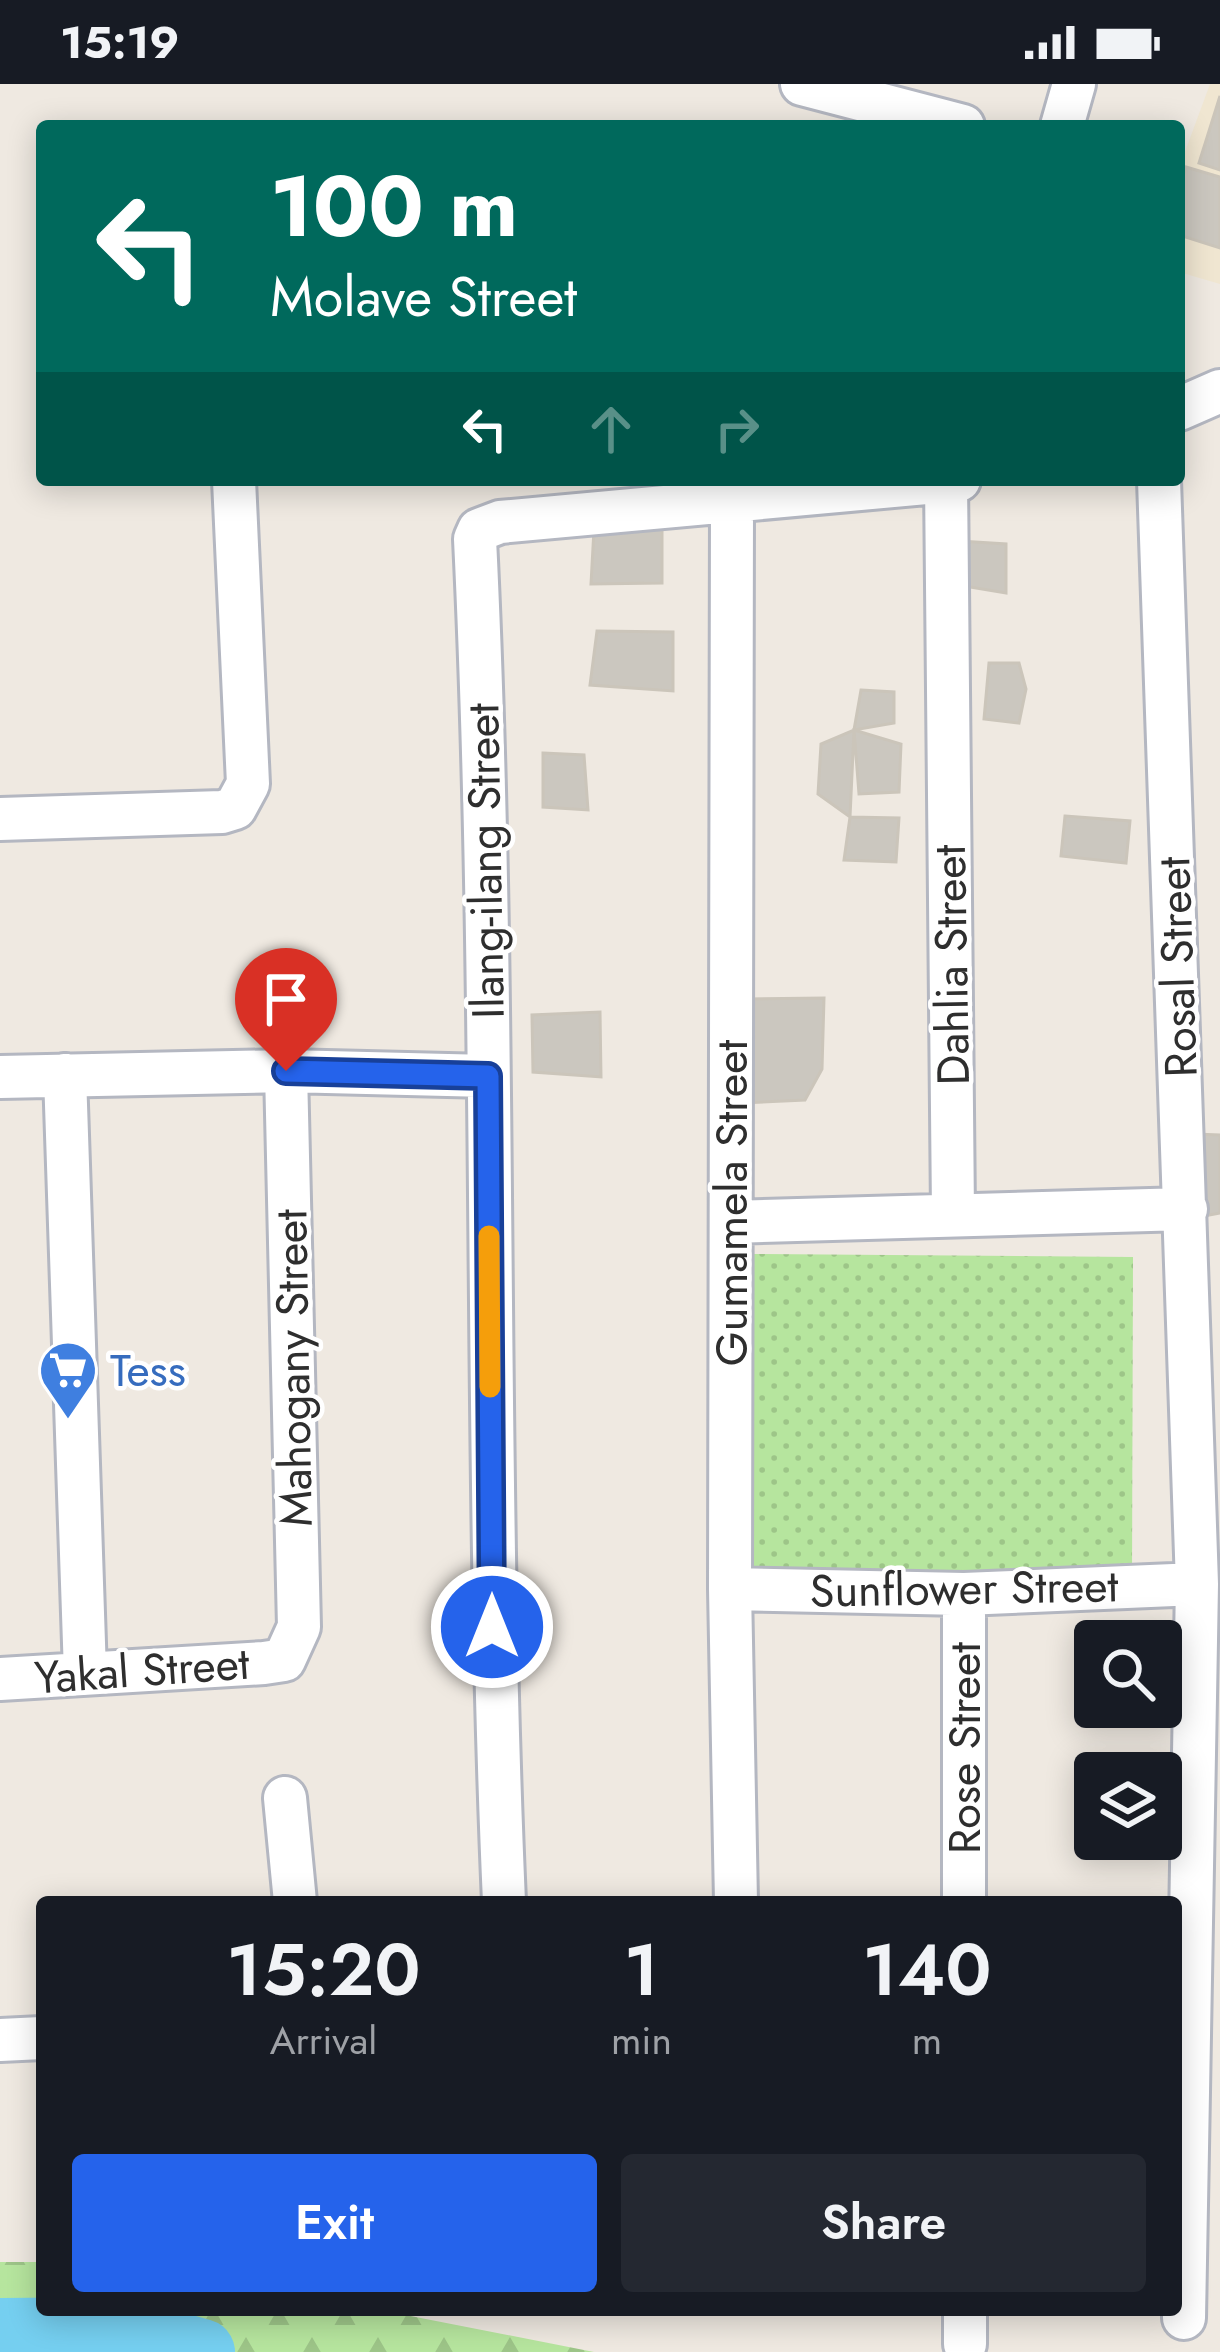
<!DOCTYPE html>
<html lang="en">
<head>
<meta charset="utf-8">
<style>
	body { margin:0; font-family:Jost,sans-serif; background:#242831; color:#f1f3f6; height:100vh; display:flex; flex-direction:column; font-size:45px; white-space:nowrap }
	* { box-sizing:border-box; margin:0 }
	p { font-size:39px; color:#9ea1a6 }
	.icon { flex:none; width:66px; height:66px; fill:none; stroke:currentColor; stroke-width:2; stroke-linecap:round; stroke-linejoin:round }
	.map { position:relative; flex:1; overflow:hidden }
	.side { position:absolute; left:36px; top:1812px; width:1146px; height:420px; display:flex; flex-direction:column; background:#171b24; border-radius:12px; box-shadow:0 6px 30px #0003 }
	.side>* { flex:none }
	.guide { position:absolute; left:36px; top:36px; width:1149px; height:366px; border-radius:12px; box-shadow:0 6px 30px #0003; background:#00695c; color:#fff; overflow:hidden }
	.fabs { position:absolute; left:1074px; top:1536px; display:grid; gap:24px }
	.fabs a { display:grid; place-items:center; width:108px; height:108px; border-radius:12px; background:#171b24; box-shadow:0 6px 30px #0003; font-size:60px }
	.pin { position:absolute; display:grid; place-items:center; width:102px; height:102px; color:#fff; margin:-123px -51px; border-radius:50% 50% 50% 0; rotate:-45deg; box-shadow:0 0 12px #0007 }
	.pin .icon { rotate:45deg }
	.me { position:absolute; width:132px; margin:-66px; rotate:0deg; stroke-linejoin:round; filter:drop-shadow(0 0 9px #0008) }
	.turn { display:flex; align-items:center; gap:42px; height:252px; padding:0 36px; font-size:54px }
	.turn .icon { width:156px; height:156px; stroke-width:2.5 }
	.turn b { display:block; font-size:84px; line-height:102px }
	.lanes { display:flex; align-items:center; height:114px; padding:0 36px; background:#0003; justify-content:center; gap:60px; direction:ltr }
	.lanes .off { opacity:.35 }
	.eta { display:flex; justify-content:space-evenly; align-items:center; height:204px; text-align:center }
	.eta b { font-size:72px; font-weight:600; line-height:84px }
	.primary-button { display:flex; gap:24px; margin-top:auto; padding:24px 36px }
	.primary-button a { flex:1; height:138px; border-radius:12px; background:#2563eb; color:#fff; font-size:48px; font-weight:600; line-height:138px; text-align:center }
	.primary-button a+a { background:#242831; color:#f1f3f6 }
	.status { display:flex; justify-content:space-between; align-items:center; height:84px; padding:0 60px; background:#171b24; direction:ltr }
	.status svg { height:33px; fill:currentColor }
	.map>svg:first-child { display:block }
</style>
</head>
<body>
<div class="status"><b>15:19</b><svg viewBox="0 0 49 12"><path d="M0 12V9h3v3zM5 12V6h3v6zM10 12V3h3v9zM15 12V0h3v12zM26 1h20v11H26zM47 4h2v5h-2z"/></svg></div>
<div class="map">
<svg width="1220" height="2268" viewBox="0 0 1220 2268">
	<defs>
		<pattern id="grass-dots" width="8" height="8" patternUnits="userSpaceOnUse" patternTransform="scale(3)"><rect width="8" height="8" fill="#b6e59e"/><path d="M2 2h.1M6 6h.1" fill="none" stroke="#9dc588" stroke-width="1.8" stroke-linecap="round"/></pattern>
		<pattern id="forest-firs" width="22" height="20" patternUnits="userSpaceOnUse" patternTransform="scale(3)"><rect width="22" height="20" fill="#b6e59e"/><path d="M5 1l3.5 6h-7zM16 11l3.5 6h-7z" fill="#9dc588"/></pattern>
	</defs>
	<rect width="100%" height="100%" fill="#efe9e1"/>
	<path fill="#f0e6d1" d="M1210 0H1220V200L1179 188V84Z"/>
	<path fill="url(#grass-dots)" d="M750 1170 1133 1173 1132 1497 749 1493Z"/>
	<path fill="url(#forest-firs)" d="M0 2178H42V2226H380L594 2268H0Z"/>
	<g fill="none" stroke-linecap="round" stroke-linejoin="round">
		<path stroke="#75cff0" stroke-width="66" d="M0 2247 124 2246 202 2268"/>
	</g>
	<path fill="#cbc7bf" stroke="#cbc5ba" stroke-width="3" d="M1220 12V86L1199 79Z
		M1186 83 1220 93V164L1179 151V106Z
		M662 438V499L591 500 594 445Z
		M959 457 1006 460V509L958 501Z
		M597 547 673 548V607L590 601Z
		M989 579H1019L1026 605 1019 639 984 635Z
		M861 606 894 608V639L854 646Z
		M854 646 901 660 899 708 859 710Z
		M854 646 850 733 818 710 821 660Z
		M543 669 584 671 588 726 543 723Z
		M1065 732 1130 737 1126 779 1061 772Z
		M850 733 899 734 896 778 844 776Z
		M824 914 822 985 805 1016 742 1019 747 915Z
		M600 928 601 993 533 988 532 931Z
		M1195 1050 1220 1051V1129L1199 1133Z"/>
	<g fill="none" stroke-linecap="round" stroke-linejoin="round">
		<defs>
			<path id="minor" d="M802 0 963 42
				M1062 42 1074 0
				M1179 325 1220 307
				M946 396 953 1130
				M1159 396 1197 1500 1184 2234
				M732 420 730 1505 736 1818
				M0 735 222 728 235 724 248 700 234 396
				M65 991 85 1589
				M0 993 286 987 488 992
				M731 1138 1186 1125
				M730 1505 964 1510 1197 1500
				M964 1510V1818
				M0 1595 264 1579 284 1576 299 1543 286 987
				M285 1714 295 1818
				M504 1818C484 1364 497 909 475 455L479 446 500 438 959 396
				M0 1956 42 1954
				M965 2226V2260"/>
		</defs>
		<use href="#minor" stroke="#b4b7c1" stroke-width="48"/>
		<use href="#minor" stroke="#fff" stroke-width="42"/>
	</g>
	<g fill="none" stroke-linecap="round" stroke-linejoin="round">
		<defs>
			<path id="route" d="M286 987 488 992 492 1543"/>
		</defs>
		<use href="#route" stroke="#184099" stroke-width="30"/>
		<use href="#route" stroke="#2563eb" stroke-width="21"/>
		<path stroke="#f59e0b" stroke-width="21" d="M489 1152 490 1303"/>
	</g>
	<defs>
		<symbol id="supermarket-pin" viewBox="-11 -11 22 30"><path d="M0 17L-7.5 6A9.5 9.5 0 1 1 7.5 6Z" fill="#3f7fe0" stroke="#fff"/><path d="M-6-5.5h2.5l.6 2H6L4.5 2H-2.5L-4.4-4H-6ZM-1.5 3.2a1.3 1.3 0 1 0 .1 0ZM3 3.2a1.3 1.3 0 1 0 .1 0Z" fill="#fff"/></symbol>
	</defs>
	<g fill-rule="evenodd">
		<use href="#supermarket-pin" x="35" y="1253" width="66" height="90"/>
	</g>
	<g text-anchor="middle" stroke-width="9" stroke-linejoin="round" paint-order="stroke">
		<g font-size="45" fill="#2e2e2e" stroke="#fff">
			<text transform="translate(485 777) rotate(-91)" y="16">Ilang-ilang Street</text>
			<text transform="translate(951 881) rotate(-91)" y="16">Dahlia Street</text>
			<text transform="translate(1177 883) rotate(-92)" y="16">Rosal Street</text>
			<text transform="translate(731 1119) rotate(-90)" y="16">Gumamela Street</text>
			<text transform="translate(293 1284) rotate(-91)" y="16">Mahogany Street</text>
			<text transform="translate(964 1504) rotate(-1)" y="16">Sunflower Street</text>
			<text transform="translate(142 1586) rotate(-4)" y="16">Yakal Street</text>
			<text transform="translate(964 1664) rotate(-90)" y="16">Rose Street</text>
		</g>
		<g font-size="45" fill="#366cbe" stroke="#fff" text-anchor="start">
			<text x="110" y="1302">Tess</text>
		</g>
	</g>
</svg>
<div class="fabs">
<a><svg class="icon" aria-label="search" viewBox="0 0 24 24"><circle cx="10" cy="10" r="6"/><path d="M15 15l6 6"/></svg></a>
<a><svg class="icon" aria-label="layers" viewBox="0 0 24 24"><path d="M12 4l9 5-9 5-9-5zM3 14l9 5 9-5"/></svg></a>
</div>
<div class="pin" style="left:286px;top:987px;background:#d93025"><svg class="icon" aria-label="arrive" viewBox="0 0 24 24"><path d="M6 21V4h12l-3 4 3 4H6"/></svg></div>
<svg class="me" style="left:492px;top:1543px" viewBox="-20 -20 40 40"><circle r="17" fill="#2563eb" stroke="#fff" stroke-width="3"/><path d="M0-11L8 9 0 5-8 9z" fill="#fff"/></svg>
<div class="guide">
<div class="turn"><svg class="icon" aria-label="left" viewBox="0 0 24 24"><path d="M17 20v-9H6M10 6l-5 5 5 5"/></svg><div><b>100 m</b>Molave Street</div></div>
<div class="lanes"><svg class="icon" aria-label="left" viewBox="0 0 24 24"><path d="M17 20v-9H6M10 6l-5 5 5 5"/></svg><svg class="icon off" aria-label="ahead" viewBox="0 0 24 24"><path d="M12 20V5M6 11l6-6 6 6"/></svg><svg class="icon off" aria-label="right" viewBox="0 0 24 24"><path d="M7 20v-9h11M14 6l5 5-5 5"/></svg></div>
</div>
<section class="side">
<div class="eta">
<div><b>15:20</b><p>Arrival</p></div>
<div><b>1</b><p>min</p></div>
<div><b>140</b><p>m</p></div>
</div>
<div class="primary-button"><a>Exit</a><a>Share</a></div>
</section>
</div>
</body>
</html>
